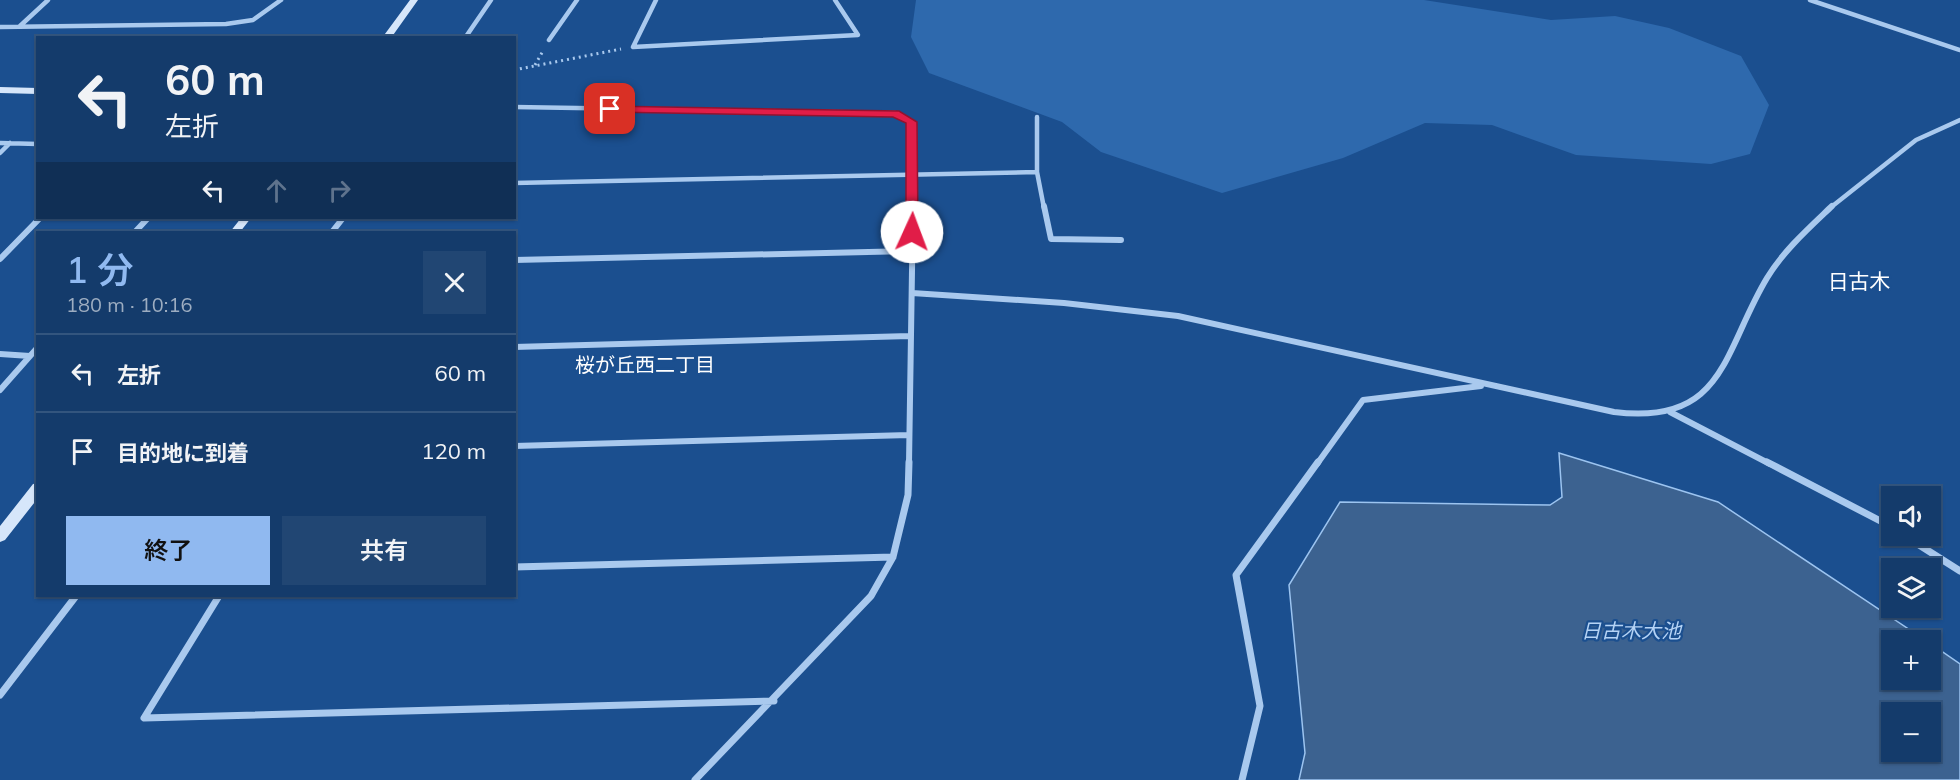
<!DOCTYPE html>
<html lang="ja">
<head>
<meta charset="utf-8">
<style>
	body { margin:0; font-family:Mulish,"Noto Sans JP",sans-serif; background:#214673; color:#f1f3f6; height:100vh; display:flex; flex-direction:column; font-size:22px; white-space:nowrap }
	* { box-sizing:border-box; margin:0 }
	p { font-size:20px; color:#9dadc1 }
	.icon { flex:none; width:33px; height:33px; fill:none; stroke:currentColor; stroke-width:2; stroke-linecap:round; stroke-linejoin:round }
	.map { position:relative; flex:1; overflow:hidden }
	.drawer { position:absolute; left:36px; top:231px; width:480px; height:366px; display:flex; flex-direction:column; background:#143b6b; border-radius:0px; box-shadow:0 2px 4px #0004,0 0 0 2px #33557e }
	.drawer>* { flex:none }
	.hud { position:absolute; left:36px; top:36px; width:480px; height:183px; border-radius:0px; box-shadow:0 2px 4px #0004,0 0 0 2px #33557e; background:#143b6b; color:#f1f3f6; overflow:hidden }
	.buttons { position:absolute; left:1881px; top:486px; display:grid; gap:12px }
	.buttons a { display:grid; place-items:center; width:60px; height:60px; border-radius:0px; background:#143b6b; box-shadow:0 2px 4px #0004,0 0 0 2px #33557e; font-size:30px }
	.pin { position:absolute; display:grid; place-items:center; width:51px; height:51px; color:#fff; margin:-26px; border-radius:12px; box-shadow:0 3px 9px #0006 }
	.me { position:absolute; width:66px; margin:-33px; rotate:2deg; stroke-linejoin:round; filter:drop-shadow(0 0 4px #0008) }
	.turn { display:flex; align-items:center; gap:21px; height:126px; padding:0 30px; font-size:27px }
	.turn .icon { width:78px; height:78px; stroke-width:2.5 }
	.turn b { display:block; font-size:42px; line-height:51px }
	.lanes { display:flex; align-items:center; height:57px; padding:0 30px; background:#0003; justify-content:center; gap:30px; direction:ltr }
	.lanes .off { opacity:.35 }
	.round { display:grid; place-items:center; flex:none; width:63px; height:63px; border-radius:0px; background:#214673 }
	.headline { display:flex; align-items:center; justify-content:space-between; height:102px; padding:0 30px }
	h1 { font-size:36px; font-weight:600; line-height:45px; color:#90b9f0 }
	.action { display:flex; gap:12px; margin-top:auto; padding:12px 30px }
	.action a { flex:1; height:69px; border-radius:0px; background:#90b9f0; color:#111; font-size:24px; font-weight:600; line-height:69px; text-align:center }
	.action a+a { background:#214673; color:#f1f3f6 }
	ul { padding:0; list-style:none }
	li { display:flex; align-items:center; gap:18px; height:78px; padding:0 30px; border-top:2px solid #33557e }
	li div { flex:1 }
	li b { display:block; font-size:22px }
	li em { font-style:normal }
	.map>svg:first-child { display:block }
</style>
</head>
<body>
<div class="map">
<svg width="1960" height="780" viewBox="0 0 1960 780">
	<rect width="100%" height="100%" fill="#1b4f8f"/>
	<path fill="#2e69ad" d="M916 0H1424L1551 20 1615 16 1669 28 1741 56 1769 105 1750 154 1711 164 1576 155 1492 125 1425 123 1343 158 1222 193 1101 152 1062 122 929 73 911 37Z"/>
	<path fill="#3c6290" stroke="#9cc4f0" stroke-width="1.5" fill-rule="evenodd" d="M1559 453 1718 502 1925 640H1892V680H1930L1931 644 1960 664V780H1299L1305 753 1289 585 1340 502 1550 505 1562 497ZM1892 712H1930V752H1892Z"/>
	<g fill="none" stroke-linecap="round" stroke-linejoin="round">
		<path stroke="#a9c9ee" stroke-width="3" stroke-dasharray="2 4" stroke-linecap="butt" d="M535 65 543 51
			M514 70 621 49"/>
		<path stroke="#a9c9ee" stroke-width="4.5" d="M656 0 633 47 858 35 835 0
			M1810 0 1960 50
			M20 26 48 0
			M0 27 226 24 253 20 281 0
			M465 38 491 0
			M549 40 577 0
			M514 107 895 113 912 122 913 208
			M1037 117V172L1044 208
			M0 143 38 144
			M0 153 10 143
			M514 183 1037 172
			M1830 208 1916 140 1960 120"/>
		<path stroke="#a9c9ee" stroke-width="6" d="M1044 206 1051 239 1121 240
			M135 232 148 218
			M332 232 343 218
			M0 259 40 218
			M514 260 911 251
			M912 293 1064 303 1178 316 1614 412C1725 426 1723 351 1767 278 1784 250 1809 228 1832 206
			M514 347 910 336
			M0 354 30 356
			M0 390 38 347
			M1670 412 1770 464
			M514 446 909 435
			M909 464 913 206
			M1317 464 1363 400 1481 386"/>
		<path stroke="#a9c9ee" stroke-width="7" d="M1767 462 1892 527
			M1905 536 1960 571
			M514 567 893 557
			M219 596 144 718 774 701
			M0 695 76 596
			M695 780 871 596 893 557 908 495 909 462
			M1242 780 1260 706 1236 575 1318 462"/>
		<path fill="#d6e6fa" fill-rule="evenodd" d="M410 0H418L391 38H382Z
			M0 87 38 88V94L0 93Z
			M241 218H251L240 232H230Z
			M38 483V498L5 540 0 542V526L33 484Z"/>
	</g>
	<path fill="#e11d48" stroke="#92132f" stroke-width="1.5" d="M606 106 899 111 917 122 918 232 912 236 906 232V123L893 117 610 112 606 111Z"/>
	<g text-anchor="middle" stroke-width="4.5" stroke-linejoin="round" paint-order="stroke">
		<g font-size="20" fill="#fff" stroke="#1b4f8f">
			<text x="645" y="372">桜が丘西二丁目</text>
		</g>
		<g font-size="20" font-style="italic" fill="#b5d3f5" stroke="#1b4f8f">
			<text x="1631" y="638">日古木大池</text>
		</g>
		<g font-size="21" fill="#fff" stroke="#1b4f8f">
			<text x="1859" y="289">日古木</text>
		</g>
	</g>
</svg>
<div class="buttons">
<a><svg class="icon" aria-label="sound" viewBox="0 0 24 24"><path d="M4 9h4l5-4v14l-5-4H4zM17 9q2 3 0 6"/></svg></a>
<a><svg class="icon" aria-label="layers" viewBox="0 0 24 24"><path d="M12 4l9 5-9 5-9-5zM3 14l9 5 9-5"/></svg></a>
<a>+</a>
<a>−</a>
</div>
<div class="pin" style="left:610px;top:109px;background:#d93025"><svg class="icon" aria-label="arrive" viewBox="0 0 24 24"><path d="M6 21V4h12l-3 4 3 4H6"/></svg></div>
<svg class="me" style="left:912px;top:232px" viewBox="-20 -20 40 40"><circle r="19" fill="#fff"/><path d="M0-13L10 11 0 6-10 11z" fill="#e11d48"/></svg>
<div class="hud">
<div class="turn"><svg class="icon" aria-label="left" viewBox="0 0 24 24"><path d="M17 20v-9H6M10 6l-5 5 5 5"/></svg><div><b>60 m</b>左折</div></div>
<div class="lanes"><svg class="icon" aria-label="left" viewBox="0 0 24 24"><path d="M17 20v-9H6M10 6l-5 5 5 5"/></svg><svg class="icon off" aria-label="ahead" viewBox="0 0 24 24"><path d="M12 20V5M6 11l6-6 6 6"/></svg><svg class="icon off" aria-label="right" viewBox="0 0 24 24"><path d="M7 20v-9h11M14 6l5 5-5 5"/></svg></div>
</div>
<section class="drawer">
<div class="headline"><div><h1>1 分</h1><p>180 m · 10:16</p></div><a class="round"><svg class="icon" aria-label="close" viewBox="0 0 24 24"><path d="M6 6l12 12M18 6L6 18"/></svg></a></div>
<ul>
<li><svg class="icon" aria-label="left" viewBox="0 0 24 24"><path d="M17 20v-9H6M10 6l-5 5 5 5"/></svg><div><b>左折</b></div><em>60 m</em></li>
<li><svg class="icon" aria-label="arrive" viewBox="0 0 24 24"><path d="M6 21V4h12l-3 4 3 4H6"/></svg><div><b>目的地に到着</b></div><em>120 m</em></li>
</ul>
<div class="action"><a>終了</a><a>共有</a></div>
</section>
</div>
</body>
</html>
